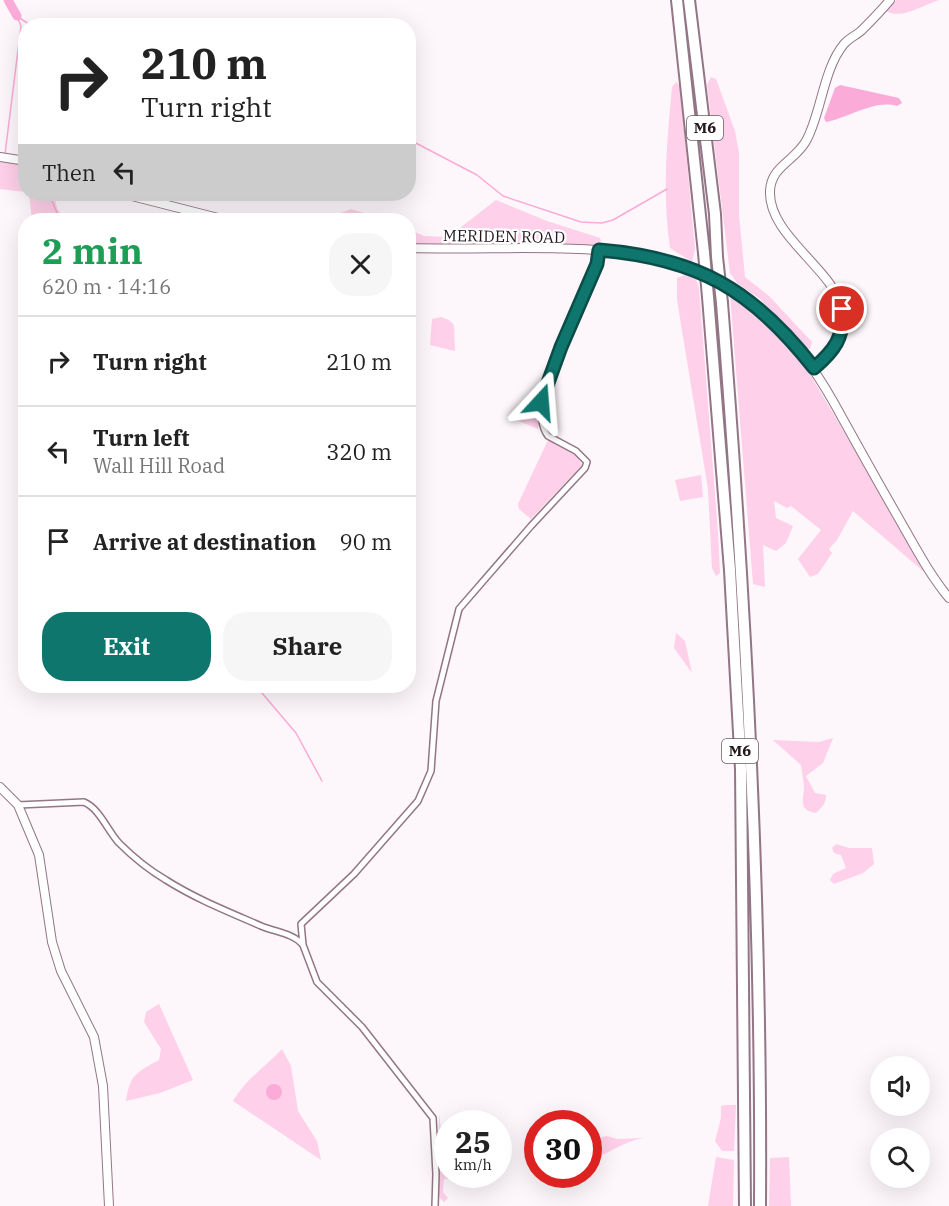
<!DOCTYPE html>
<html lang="en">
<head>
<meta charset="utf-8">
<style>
	body { margin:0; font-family:"IBM Plex Serif",serif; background:#f6f6f6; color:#222; height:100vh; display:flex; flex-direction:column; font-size:22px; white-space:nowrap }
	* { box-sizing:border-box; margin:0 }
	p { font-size:20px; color:#767676 }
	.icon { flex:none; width:33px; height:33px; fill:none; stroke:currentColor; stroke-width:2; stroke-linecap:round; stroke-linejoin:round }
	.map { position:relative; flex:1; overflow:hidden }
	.drawer { position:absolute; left:18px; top:213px; width:398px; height:480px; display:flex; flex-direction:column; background:#fff; border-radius:24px; box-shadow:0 6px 24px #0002 }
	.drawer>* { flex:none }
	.top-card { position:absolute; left:18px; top:18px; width:398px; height:183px; border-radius:24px; box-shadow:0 6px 24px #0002; background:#fff; color:#222; overflow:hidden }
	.fabs { position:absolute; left:870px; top:1056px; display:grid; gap:12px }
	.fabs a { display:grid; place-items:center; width:60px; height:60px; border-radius:50%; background:#fff; box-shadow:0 6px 24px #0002; font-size:30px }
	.speed { position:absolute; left:434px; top:1110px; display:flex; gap:12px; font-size:30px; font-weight:700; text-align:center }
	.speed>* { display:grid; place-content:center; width:78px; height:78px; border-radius:50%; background:#fff; box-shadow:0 6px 24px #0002; line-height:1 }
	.speed small { font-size:15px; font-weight:400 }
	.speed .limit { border:9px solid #d22; background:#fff; color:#111 }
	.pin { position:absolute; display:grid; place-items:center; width:51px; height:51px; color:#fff; margin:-26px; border:3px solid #fff; border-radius:50%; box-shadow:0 2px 6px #0007 }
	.me { position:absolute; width:66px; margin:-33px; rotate:19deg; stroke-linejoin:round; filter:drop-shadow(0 0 4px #0008) }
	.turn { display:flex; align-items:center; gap:21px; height:126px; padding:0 24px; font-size:27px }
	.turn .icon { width:78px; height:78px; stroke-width:2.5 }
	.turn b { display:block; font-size:42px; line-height:51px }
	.then { display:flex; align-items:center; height:57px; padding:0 24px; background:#0003; gap:12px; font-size:22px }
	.round { display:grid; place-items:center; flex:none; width:63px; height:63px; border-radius:24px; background:#f6f6f6 }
	.overview { display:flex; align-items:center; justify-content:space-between; height:102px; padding:0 24px }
	h1 { font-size:36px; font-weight:700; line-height:45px; color:#1e9e55 }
	.button { display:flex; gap:12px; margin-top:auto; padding:12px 24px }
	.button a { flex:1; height:69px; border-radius:24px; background:#0f766e; color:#fff; font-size:24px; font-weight:700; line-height:69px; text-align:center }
	.button a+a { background:#f6f6f6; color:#222 }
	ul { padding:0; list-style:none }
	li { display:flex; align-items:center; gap:18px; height:90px; padding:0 24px; border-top:2px solid #e0e0e0 }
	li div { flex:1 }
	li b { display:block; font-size:22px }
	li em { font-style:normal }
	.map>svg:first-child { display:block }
</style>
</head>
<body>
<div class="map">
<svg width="949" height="1206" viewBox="0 0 949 1206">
	<rect width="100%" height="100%" fill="#fdf6fa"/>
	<path fill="#fed0e9" d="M896 0H939C924 5 901 20 886 11Z
		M711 77 716 79 735 131 739 153V215L745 277 769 296 812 342 810 349 803 347 760 299 738 284 730 273 707 85Z
		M676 82 680 86 695 249 692 262 670 248C662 193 667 142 672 87Z
		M5 160 25 166V192L0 189V161Z
		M29 194H54L57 208 64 220H32Z
		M496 200 547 221 600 238 601 241 598 246 408 244V229L424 236 448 237Z
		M351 209 383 219 387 220H323Z
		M685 275 695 277 699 288 718 533 720 573 716 576 712 568 708 489 677 300V278Z
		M730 294 772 326 808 371 926 570 923 571 853 511 837 540 829 549 832 553 818 574 810 577 798 559 821 530 791 506 787 508 774 501 776 518 793 526 786 543 776 551 763 545 765 587 753 584Z
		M441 317 449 320 454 325 455 351 430 345 432 319Z
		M530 399 539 402 538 429 507 416Z
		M548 440 577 456 582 465 531 519 519 509 518 504Z
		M701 475 703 497 680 501 675 480Z
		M676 633 685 641 692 673 674 648Z
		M833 738 823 763 806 776 815 793 826 795C826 804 822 807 816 813 797 810 804 799 804 786 803 779 802 772 801 765L773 740 819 742Z
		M836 844 849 848H872L874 864 863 873 834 884 830 880 833 874 846 868 841 855 834 853 832 848Z
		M159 1004 193 1080 160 1093 126 1101C130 1074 137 1072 159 1060L161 1049 144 1022 146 1012Z
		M282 1049 291 1066 298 1111 317 1141 321 1160 233 1101C246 1079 264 1068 282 1049Z
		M725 1105H736L734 1151H722L715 1141 721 1118V1106Z
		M439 1114 447 1174 456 1175 454 1179H444L443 1192 448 1198 444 1202 438 1196Z
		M607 1136 618 1139 644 1138C623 1141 608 1155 588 1160V1154L594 1151 597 1138Z
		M716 1157 734 1160 733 1206H708Z
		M789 1157 791 1206H769L770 1158Z"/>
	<path fill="#faabd7" d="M840 85 899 98 902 103 897 106C875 99 848 118 826 122L824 118 835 88Z
		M266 1092a8 8 0 1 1 16 0a8 8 0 1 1-16 0Z"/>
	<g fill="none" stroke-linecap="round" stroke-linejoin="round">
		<path stroke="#faabd7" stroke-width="1.5" d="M18 17 32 26
			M408 139 477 175 503 196 581 222 602 223 613 220 667 189
			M5 154 21 26 17 16
			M49 194 60 220
			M256 686 296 733 322 781"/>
		<path stroke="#faabd7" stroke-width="9" d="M8 0 17 16"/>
		<defs>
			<path id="street" d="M18 805 84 802C100 809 107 830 119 843 133 857 149 870 166 880 196 899 229 912 261 926 275 932 293 933 303 945
				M435 1206 436 1174 433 1118 362 1027 317 982 303 945 301 924 354 874 418 801 431 771 436 701 459 609 531 526 585 468 587 462 576 451 548 436C541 427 540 412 542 401 548 361 582 303 597 264L599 250"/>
			<path id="secondary" d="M0 157 26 161
				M124 194 226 220
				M408 248C589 253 729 216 834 403 855 441 876 479 898 517 914 545 929 574 949 598
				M814 368C902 296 767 254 770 191 771 166 795 161 806 141 821 115 823 69 844 44 849 38 857 35 862 30 872 20 881 11 890 0
				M0 787 18 805 39 855 52 942 61 971 94 1037 103 1086 109 1206"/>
			<path id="highway" d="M677 0 704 253
				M689 0 715 214 717 257
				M708 297 730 570 741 769 745 1206
				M722 303C746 604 762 904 760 1206"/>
		</defs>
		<use href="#street" stroke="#937685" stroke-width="8"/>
		<use href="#secondary" stroke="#937685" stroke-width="10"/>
		<use href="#highway" stroke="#937685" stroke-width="14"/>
		<use href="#street" stroke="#fff" stroke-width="5"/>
		<use href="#secondary" stroke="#fff" stroke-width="8"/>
		<use href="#highway" stroke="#fff" stroke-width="10"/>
		<defs>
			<path id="highway-bridge" d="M704 253 708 297
				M717 257 722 303"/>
		</defs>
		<use href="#highway-bridge" stroke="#937685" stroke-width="14" stroke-linecap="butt"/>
		<use href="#highway-bridge" stroke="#fff" stroke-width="10"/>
	</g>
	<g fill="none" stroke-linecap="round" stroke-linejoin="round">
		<defs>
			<path id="route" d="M541 402 561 347 597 264 599 250C698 258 753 290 814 368 834 351 845 337 842 309"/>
		</defs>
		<use href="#route" stroke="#0a4d48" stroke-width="15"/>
		<use href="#route" stroke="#0f766e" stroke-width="10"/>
	</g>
	<g text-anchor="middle" stroke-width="4.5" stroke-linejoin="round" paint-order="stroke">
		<g fill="#fff" stroke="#655d62" stroke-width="1.5">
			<rect x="687" y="116" width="36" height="24" rx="4.5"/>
			<rect x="722" y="739" width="36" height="24" rx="4.5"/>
		</g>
		<g font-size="15" font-weight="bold" fill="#23171e">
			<text x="705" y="133">M6</text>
			<text x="740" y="756">M6</text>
		</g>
		<g font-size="16" fill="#23171e" stroke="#fff">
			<text transform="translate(504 236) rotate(1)" y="6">MERIDEN ROAD</text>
		</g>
	</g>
</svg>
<div class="fabs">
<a><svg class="icon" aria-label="sound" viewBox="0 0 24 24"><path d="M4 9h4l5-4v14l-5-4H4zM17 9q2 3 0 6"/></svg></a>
<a><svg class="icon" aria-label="search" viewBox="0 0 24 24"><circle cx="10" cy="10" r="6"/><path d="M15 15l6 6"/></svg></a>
</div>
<div class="speed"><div>25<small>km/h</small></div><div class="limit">30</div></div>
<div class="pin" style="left:842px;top:309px;background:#d93025"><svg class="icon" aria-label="arrive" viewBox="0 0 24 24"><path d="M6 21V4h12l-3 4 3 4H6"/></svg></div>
<svg class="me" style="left:541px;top:402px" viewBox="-20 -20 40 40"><path d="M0-17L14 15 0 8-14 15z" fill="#0f766e" stroke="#fff" stroke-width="4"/></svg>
<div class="top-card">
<div class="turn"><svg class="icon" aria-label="right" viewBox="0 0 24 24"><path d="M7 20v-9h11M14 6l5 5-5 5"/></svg><div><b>210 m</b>Turn right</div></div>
<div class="then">Then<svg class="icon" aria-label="left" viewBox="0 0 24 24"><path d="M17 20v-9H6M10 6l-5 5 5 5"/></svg></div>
</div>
<section class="drawer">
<div class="overview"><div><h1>2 min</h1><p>620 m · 14:16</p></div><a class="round"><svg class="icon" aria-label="close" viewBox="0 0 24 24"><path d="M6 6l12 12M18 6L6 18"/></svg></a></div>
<ul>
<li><svg class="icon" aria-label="right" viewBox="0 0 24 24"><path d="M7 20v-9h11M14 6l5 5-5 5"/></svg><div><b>Turn right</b></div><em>210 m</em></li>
<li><svg class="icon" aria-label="left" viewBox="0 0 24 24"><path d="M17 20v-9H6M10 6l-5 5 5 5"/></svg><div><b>Turn left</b><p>Wall Hill Road</p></div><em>320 m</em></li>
<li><svg class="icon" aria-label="arrive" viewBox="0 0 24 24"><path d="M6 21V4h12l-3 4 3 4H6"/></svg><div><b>Arrive at destination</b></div><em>90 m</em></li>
</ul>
<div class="button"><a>Exit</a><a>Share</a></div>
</section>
</div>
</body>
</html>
